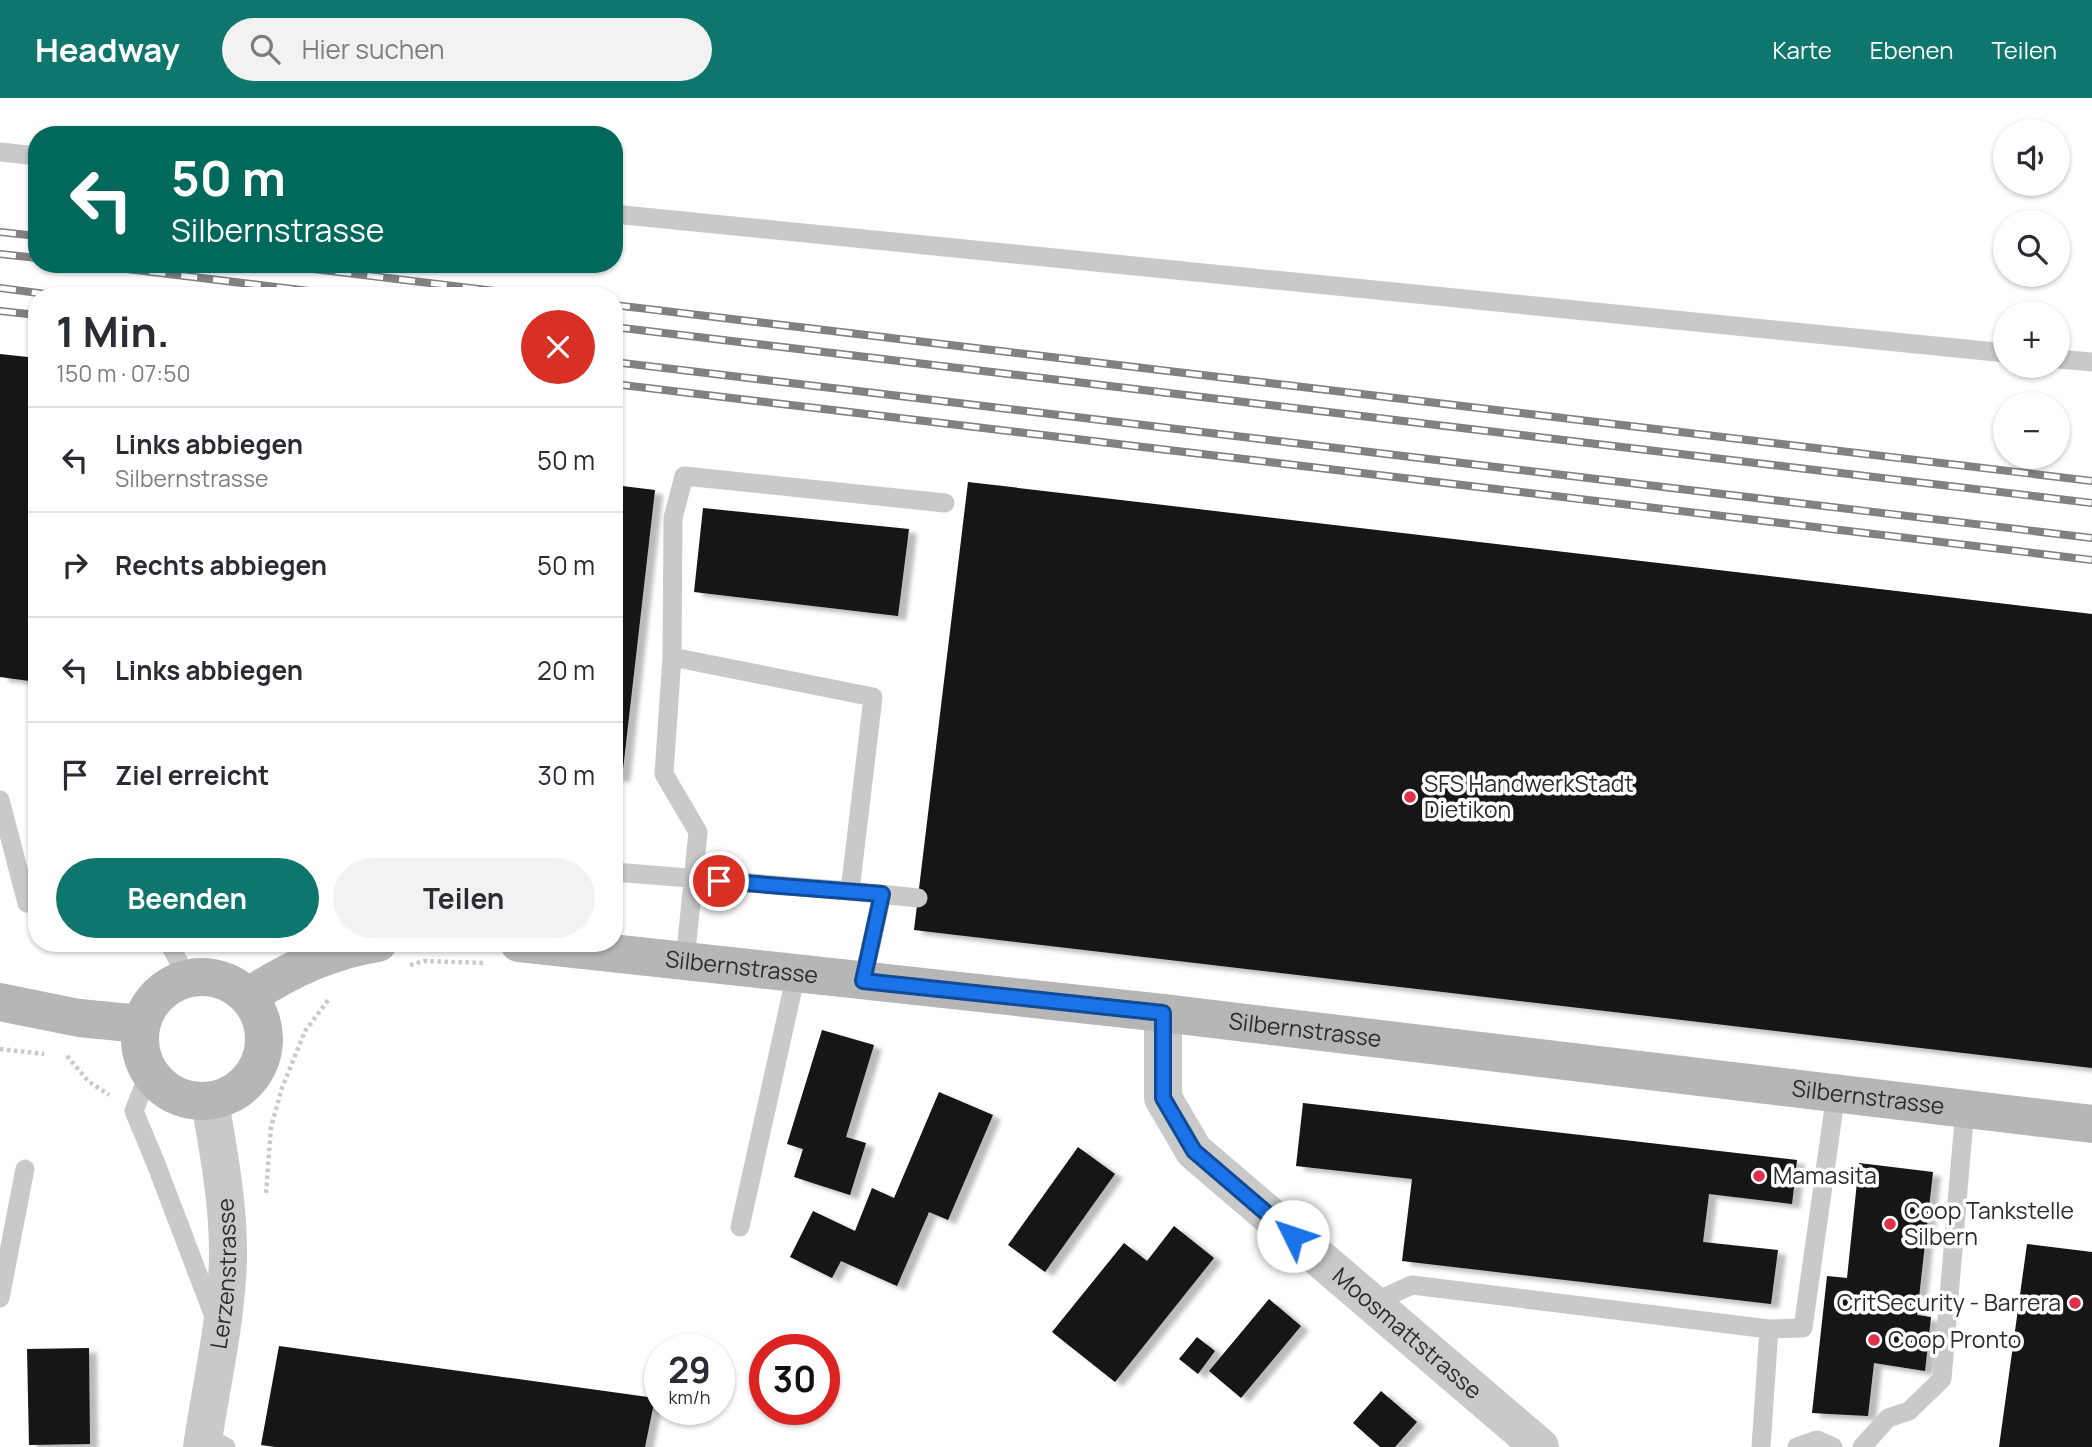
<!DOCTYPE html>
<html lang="de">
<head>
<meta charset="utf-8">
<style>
	body { margin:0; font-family:Manrope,sans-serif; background:#f2f2f3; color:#2b2b33; height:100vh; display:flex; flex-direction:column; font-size:26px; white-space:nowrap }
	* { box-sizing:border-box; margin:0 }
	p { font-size:23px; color:#7c7c81 }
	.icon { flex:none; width:38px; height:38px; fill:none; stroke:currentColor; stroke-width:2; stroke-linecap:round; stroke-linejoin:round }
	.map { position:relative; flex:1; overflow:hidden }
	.details { position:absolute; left:28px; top:189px; width:595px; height:665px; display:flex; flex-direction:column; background:#fff; border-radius:28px; box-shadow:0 2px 5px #0004 }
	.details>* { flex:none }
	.top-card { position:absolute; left:28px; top:28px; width:595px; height:147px; border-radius:28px; box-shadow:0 2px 5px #0004; background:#00695c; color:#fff; overflow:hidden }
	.controls { position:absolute; left:1993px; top:21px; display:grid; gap:14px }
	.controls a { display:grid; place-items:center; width:77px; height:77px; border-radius:50%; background:#fff; box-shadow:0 2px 5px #0004; font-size:35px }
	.speed { position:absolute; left:644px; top:1236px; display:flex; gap:14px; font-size:35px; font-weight:700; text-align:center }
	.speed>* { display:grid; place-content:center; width:91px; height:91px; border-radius:50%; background:#fff; box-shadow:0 2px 5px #0004; line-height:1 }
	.speed small { font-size:18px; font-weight:400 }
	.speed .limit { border:10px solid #d22; background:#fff; color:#111 }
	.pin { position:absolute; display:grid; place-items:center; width:60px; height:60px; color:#fff; margin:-30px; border:4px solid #fff; border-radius:50%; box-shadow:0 2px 7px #0007 }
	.me { position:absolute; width:77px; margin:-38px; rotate:311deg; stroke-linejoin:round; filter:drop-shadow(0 0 5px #0008) }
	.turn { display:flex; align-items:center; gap:24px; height:147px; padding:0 28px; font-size:32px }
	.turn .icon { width:91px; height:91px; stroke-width:2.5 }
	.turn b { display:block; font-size:49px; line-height:60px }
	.round { display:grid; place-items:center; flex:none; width:74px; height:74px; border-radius:37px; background:#f2f2f3 }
	.overview { display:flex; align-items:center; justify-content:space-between; height:119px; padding:0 28px }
	h1 { font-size:42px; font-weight:700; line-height:52px }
	.cta { display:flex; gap:14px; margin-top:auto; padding:14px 28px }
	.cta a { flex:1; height:80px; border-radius:42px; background:#0f766e; color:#fff; font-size:28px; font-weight:700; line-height:80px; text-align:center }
	.cta a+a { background:#f2f2f3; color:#2b2b33 }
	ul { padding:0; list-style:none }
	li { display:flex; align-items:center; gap:21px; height:105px; padding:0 28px; border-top:2px solid #e1e1e2 }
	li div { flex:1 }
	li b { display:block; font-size:26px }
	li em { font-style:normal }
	header { display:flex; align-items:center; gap:42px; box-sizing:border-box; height:98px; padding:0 35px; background:#0f766e; color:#fff }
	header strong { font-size:33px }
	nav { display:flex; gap:38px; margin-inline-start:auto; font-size:24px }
	.search { width:490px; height:63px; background:#f2f2f3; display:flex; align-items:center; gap:18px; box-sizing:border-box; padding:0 24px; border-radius:38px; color:#7c7c81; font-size:26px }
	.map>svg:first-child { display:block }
</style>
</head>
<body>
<header>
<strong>Headway</strong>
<div class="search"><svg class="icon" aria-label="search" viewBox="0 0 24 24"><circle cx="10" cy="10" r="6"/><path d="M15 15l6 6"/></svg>Hier suchen</div>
<nav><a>Karte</a><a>Ebenen</a><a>Teilen</a></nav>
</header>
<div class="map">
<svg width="2092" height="1349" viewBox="0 0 2092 1349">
	<defs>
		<filter id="shadow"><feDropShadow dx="8" dy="4.5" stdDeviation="2" flood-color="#0004"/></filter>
	</defs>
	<rect width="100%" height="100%" fill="#fff"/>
	<path fill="#131313" filter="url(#shadow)" d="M0 256 37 260V584L0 579Z
		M968 384 2092 516V970L914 832Z
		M614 387 655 392 622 680 614 679Z
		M703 410 909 431 898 518 694 494Z
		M822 932 874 947 846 1039 866 1045 850 1097 794 1079 803 1051 787 1046Z
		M939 994 993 1017 948 1122 929 1114 897 1188 841 1163 832 1180 790 1159 813 1113 855 1133 872 1090 894 1100Z
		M1303 1005 1797 1062 1792 1106 1709 1096 1703 1144 1778 1152 1771 1206 1402 1163 1412 1081 1296 1068Z
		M1078 1049 1115 1076 1045 1174 1008 1147Z
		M1859 1065 1933 1074 1917 1217 1931 1219 1925 1273 1874 1265 1868 1318 1812 1315 1827 1178 1847 1180Z
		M1174 1128 1214 1160 1115 1284 1052 1234 1124 1145 1147 1163Z
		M2027 1146 2092 1154V1349H1999Z
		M1269 1201 1301 1228 1241 1300 1209 1273Z
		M1197 1239 1215 1253 1198 1276 1179 1261Z
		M279 1248 655 1300 645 1349H276L261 1347Z
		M89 1250 90 1346 29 1347 27 1251Z
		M1381 1293 1417 1324 1395 1349H1380L1353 1325Z"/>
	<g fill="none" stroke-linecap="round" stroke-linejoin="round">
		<path stroke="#c9c9c9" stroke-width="4.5" stroke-dasharray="3.5 3.5" stroke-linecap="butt" d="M410 867 424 863 485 865
			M0 951 44 956
			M67 958 88 983 109 997
			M266 1095 271 1029 282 990 305 933 329 901"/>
		<path stroke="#c9c9c9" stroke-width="19" d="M0 54 37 58
			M614 116 2006 255
			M2058 261 2092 264
			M672 559 673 420 684 378 945 405
			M0 702 27 805 37 806
			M614 774 850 793
			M169 845 187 880
			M685 863 698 734 664 676 672 559 873 599 850 793 918 800
			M863 883 882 797
			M149 975 134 1013 156 1066 215 1221
			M740 1129 796 876
			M0 1200 25 1071
			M1372 1205 1412 1187 1769 1231
			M204 1338 226 1349
			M1761 1349 1769 1231 1803 1230 1836 995
			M1797 1349 1817 1342 1833 1349
			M1862 1349 1888 1320 1909 1313 1942 1281 1965 1010"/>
		<g stroke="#c9c9c9" stroke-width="38">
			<path id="s1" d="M1163 915V1000L1194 1053 1540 1349"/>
			<path id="s2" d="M202 1349C211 1288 226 1224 228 1163 229 1109 219 1056 210 1004"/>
		</g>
		<g stroke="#b6b6b6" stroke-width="38">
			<path id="s3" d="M519 845 1163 915 2092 1026"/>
			<circle cx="202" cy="941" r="62"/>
			<path d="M248 899C288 872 331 852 378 845"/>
			<path d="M0 904 79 920 141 926"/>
		</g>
		<defs>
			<path id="rail" d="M0 134 37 138
				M0 156 37 160
				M86 166 350 198
				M272 166 537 198
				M0 190 61 198
				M614 207 2092 383
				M0 213 37 217
				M614 229 2092 405
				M614 264 2092 440
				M614 286 2092 462"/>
		</defs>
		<use href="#rail" stroke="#818181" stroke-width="8"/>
		<use href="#rail" stroke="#fff" stroke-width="5" stroke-dasharray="16" stroke-linecap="butt"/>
	</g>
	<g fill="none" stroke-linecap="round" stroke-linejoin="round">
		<defs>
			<path id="route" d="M719 783 882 796 863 883 1163 915V1000L1194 1053 1293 1138"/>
		</defs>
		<use href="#route" stroke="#114b97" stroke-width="18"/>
		<use href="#route" stroke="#1a73e8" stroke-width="12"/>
	</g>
	<g fill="#e1304d" stroke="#fff" stroke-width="2.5">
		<circle cx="1410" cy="699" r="7"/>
		<circle cx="1759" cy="1078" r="7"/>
		<circle cx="1890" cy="1126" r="7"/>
		<circle cx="2075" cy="1205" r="7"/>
		<circle cx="1874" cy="1242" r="7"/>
	</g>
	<g text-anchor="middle" stroke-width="7" stroke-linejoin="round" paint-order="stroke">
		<g font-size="23" fill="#2c2c2c" stroke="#fff" text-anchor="start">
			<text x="1424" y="694">SFS HandwerkStadt<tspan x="1424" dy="26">Dietikon</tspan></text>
			<text x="1773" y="1086">Mamasita</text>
			<text x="1904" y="1121">Coop Tankstelle<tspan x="1904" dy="26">Silbern</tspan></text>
			<text x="2061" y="1213" text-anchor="end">CritSecurity - Barrera</text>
			<text x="1888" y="1250">Coop Pronto</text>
		</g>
		<g font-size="23" fill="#2c2c2c" stroke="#fff">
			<text dy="8" stroke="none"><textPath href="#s3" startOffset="224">Silbernstrasse</textPath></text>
			<text dy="8" stroke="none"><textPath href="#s3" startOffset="791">Silbernstrasse</textPath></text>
			<text dy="8" stroke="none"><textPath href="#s3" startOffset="1358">Silbernstrasse</textPath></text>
			<text dy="8" stroke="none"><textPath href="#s2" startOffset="175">Lerzenstrasse</textPath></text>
			<text dy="8" stroke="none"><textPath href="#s1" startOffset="427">Moosmattstrasse</textPath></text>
		</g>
	</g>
</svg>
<div class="controls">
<a><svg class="icon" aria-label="sound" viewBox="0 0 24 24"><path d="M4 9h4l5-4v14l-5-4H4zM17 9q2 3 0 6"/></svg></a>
<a><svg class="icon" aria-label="search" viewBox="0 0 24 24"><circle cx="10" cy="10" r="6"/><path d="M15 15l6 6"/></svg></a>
<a>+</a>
<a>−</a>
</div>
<div class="speed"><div>29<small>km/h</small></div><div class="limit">30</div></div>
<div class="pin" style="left:719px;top:783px;background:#d93025"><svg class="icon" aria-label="arrive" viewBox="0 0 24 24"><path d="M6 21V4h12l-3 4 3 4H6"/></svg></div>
<svg class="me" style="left:1293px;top:1138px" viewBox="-20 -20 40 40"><circle r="19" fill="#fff"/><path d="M0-13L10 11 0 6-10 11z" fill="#1a73e8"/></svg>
<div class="top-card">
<div class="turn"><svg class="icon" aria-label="left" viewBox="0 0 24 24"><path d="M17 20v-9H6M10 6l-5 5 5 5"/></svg><div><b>50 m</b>Silbernstrasse</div></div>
</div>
<section class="details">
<div class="overview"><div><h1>1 Min.</h1><p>150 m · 07:50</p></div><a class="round" style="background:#d93025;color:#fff"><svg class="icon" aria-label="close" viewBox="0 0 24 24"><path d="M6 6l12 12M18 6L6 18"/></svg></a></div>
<ul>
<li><svg class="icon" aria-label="left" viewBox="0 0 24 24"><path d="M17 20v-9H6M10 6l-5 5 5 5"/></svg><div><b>Links abbiegen</b><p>Silbernstrasse</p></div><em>50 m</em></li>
<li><svg class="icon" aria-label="right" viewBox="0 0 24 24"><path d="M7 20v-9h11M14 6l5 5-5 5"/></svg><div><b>Rechts abbiegen</b></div><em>50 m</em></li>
<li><svg class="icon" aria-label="left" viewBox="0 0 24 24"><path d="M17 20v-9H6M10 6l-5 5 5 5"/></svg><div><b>Links abbiegen</b></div><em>20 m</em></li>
<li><svg class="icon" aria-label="arrive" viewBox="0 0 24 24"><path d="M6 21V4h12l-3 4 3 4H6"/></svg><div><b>Ziel erreicht</b></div><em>30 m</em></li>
</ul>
<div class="cta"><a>Beenden</a><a>Teilen</a></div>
</section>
</div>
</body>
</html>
